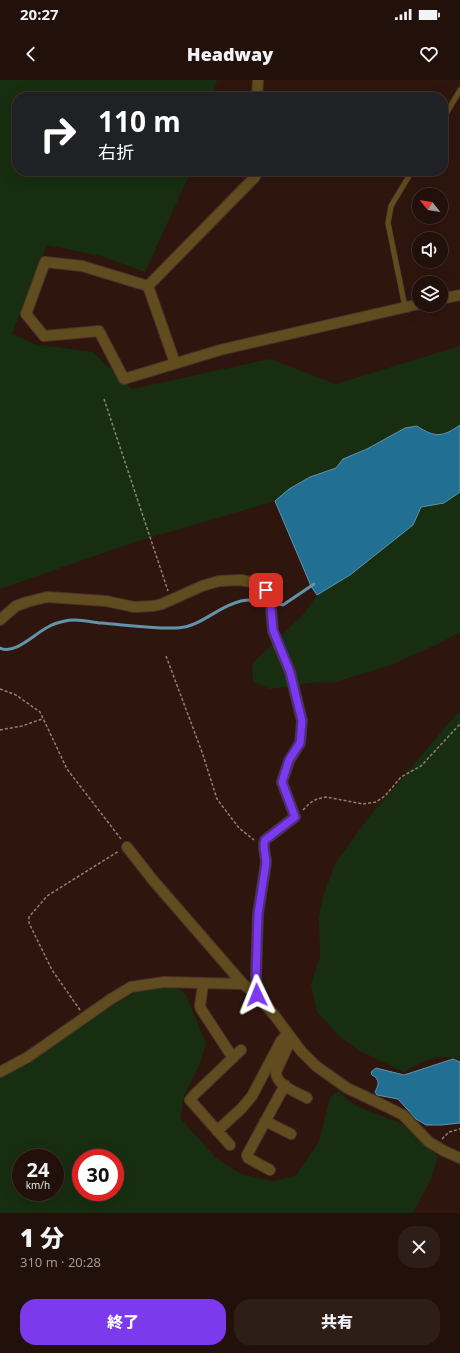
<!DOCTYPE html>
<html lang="ja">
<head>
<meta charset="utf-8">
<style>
	body { margin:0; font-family:"Open Sans","Noto Sans JP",sans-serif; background:#2e1e18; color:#f1f3f6; height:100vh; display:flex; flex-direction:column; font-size:15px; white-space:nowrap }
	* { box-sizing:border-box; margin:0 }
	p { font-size:13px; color:#a29d9c }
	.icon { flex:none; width:22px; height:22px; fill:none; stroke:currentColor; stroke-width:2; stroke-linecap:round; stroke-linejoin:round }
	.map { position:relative; height:1133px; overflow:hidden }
	.drawer { display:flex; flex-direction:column; background:#22100a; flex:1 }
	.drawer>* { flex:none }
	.hud { position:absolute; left:12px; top:12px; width:436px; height:84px; border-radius:16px; box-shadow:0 4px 16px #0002,0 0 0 1px #3f302b; background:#202124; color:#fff; overflow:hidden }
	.needle { width:26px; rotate:300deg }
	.tools { position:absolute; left:412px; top:108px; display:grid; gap:8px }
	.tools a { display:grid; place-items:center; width:36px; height:36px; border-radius:50%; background:#22100a; box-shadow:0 4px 16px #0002,0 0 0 1px #3f302b; font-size:20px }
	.speed { position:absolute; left:12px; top:1069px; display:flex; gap:8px; font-size:20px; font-weight:700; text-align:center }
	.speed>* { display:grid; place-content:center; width:52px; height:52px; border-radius:50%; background:#22100a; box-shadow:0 4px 16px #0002,0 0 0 1px #3f302b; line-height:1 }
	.speed small { font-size:10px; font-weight:400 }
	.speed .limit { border:6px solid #d22; background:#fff; color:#111 }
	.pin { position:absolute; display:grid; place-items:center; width:34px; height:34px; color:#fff; margin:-17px; border-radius:8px; box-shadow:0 2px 6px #0006 }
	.me { position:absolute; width:44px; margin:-22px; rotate:358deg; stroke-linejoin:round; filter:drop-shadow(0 0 3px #0008) }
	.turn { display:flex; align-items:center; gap:14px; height:84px; padding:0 20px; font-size:18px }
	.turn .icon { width:52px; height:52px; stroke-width:2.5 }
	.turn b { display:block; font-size:28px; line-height:34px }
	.round { display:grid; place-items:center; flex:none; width:42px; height:42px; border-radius:16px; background:#2e1e18 }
	.headline { display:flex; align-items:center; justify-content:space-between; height:68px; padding:0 20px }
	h1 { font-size:24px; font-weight:800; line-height:30px }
	.button { display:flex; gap:8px; margin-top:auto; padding:8px 20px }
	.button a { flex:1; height:46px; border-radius:16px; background:#7c3aed; color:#fff; font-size:16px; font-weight:800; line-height:46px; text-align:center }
	.button a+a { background:#2e1e18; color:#f1f3f6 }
	.status { display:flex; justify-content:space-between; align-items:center; height:28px; padding:0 20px; background:#22100a; direction:ltr }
	.status svg { height:11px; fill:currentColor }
	header { display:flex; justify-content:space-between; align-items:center; height:52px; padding:0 20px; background:#22100a; font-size:18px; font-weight:800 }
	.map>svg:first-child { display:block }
</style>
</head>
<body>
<div class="status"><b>20:27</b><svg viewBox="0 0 49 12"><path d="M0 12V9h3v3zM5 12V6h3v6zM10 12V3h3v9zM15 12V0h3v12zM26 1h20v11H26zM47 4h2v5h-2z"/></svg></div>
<header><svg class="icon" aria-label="back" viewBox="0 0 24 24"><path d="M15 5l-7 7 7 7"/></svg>Headway<svg class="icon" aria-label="heart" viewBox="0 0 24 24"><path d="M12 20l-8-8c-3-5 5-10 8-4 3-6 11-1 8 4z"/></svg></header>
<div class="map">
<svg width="460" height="1133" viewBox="0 0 460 1133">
	<rect width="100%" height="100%" fill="#2e160e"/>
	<path fill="#172e11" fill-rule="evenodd" d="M0 0H217L213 17H17V91H191L145 192 101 176 47 165 12 254 34 264 93 272 132 309 270 279 336 304 460 266V345C443 357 435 358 417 346L405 348 367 369 343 379 336 388 310 397 289 409 275 421 132 463 0 509Z
		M460 412V552L440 563 391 585 335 602H317L269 609 253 601 252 584 303 535 317 515 350 495 413 445 421 427 444 423Z
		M460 630V980C439 972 422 982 404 992L362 972 340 957 317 932 311 904 320 877 319 838 323 816 336 782 369 737Z
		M163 908H178L186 915 206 963 199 986 184 1016 180 1038 216 1078 241 1094 274 1101 296 1095 319 1062 330 1018 338 1011 356 1026 398 1042 414 1052 422 1063 438 1076 431 1099 413 1133H0V996L31 980 116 923 137 911ZM21 1078H55V1112H21ZM81 1078H115V1112H81Z"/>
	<path fill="#217093" stroke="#6193aa" d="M460 345V412L444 423 421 427 413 445 350 495 317 515 311 506 275 421 289 409 310 397 336 388 343 379 367 369 405 348 417 346C435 358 443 357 460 345Z
		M453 979 460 982V1043L441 1045H426L416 1039 398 1019 377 1015 375 1012C379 1005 380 999 372 995L371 992 376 988 404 995Z"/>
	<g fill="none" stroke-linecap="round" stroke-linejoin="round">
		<path stroke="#6193aa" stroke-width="3" d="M0 568C15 575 34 554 48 547 53 544 60 542 65 541 76 538 90 542 101 543 126 545 152 549 177 548 201 547 218 526 241 521 254 518 270 522 283 525L314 504"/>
		<defs>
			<path id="service" d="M443 39 460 10
				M405 227 388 143 391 126 412 91"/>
			<path id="minor" d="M257 17 258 0
				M148 206 82 186 45 182 26 234 44 256 99 251 124 299 220 270 419 224
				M441 219 460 215
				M175 283 148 206 255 97V91
				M0 540 16 526 27 522 47 517 106 521 134 527 153 526 162 524 202 506 219 501 241 500 256 503 266 510 270 518 273 551 290 592 302 641 300 663 289 681 282 702 295 737 265 760C262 767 266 775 266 783L258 834 256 897 257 915
				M127 767 152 799 243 904 257 915 275 936 301 971 316 986 347 1008 381 1024 403 1035 429 1062 444 1071 460 1078
				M203 904 200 926 201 929 233 978
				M291 959 276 992C276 1006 297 1012 307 1018
				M0 992 28 977 111 919 131 907 164 902 243 904
				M265 1041 291 1054
				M217 1051 242 1028 252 1016 281 961 287 954
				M230 1065 190 1020 194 1015 241 970
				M270 1090 248 1078 247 1075 285 1005"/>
		</defs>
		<use href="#service" stroke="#4a332b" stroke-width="6"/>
		<use href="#minor" stroke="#4a332b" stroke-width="12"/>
		<path stroke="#947f78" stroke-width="1.5" stroke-dasharray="3 2" stroke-linecap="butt" d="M104 319 168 511
			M166 576 202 672 217 719 239 748 254 760
			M0 609 16 615 40 632 67 689 121 759
			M0 650 22 646 42 639
			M303 730 310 723 317 719 326 717 363 724 376 722 385 716 401 697 421 686 460 644
			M80 930 52 890 29 843V837L47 816 119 771
			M442 1059 449 1052 460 1049"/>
		<use href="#service" stroke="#604c1e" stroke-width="5"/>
		<use href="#minor" stroke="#604c1e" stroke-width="10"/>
	</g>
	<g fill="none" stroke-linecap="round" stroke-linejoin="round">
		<defs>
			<path id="route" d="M257 915 256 897 258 834 266 783C266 775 262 767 265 760L295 737 282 702 289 680 300 663 302 641 290 592 273 550 270 518 266 510"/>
		</defs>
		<use href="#route" stroke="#51269a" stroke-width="10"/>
		<use href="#route" stroke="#7c3aed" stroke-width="7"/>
	</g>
</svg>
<div class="tools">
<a><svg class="needle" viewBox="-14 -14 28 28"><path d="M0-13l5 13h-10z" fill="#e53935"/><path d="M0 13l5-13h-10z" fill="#a29d9c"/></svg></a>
<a><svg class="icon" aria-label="sound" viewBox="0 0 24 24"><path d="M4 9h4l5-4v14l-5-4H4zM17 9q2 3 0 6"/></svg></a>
<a><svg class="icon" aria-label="layers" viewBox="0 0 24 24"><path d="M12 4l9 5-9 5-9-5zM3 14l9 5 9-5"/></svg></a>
</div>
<div class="speed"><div>24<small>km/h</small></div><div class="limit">30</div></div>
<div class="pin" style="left:266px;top:510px;background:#d93025"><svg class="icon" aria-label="arrive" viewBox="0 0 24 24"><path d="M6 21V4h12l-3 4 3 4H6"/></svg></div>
<svg class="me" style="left:257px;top:915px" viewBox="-20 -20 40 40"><path d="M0-17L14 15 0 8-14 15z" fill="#7c3aed" stroke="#fff" stroke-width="4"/></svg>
<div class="hud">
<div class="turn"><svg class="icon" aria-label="right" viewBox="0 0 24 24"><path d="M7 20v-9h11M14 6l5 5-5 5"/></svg><div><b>110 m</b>右折</div></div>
</div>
</div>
<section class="drawer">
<div class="headline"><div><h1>1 分</h1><p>310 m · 20:28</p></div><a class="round"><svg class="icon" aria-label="close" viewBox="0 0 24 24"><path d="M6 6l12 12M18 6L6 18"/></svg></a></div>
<div class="button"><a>終了</a><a>共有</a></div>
</section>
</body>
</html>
